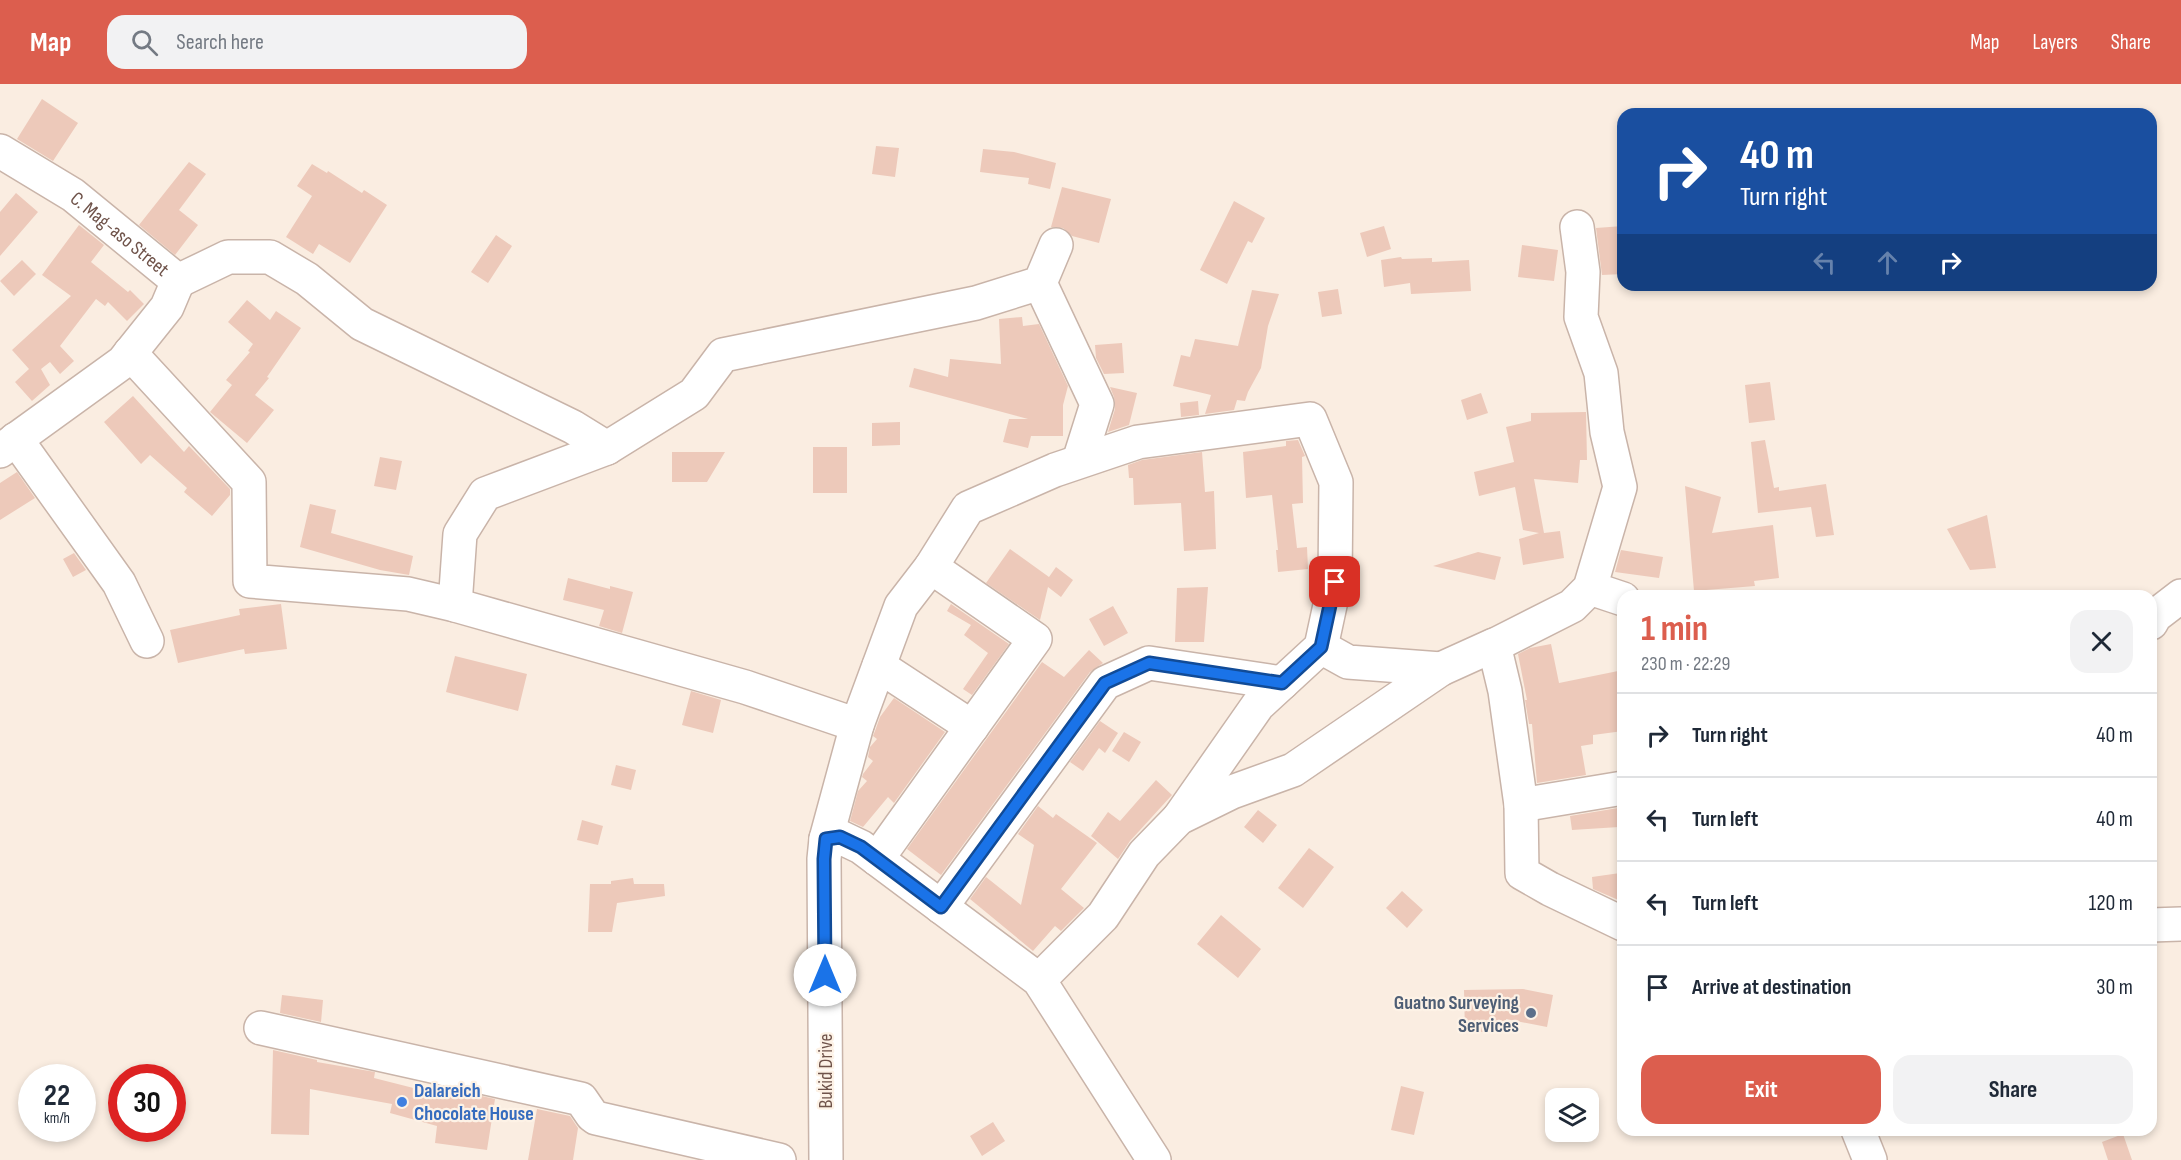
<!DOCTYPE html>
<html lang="en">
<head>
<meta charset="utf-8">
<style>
	body { margin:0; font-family:"Sofia Sans Condensed",sans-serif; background:#f2f2f3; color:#1f2937; height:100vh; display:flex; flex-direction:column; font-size:22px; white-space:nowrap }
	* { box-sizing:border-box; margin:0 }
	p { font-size:20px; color:#747a83 }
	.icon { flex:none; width:33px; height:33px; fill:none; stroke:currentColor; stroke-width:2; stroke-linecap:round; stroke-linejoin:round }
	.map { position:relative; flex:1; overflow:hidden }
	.panel { position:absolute; left:1617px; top:506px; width:540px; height:546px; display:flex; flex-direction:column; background:#fff; border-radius:18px; box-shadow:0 3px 9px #0003 }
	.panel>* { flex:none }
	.banner { position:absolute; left:1617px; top:24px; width:540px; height:183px; border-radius:18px; box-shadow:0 3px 9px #0003; background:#1a4fa0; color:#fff; overflow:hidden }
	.fabs { position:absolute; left:1545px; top:1004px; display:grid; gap:12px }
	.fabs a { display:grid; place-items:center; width:54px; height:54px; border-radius:12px; background:#fff; box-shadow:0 3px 9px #0003; font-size:30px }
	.speed { position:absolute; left:18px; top:980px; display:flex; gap:12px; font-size:30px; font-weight:700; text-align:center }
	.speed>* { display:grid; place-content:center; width:78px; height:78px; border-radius:50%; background:#fff; box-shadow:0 3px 9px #0003; line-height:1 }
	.speed small { font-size:15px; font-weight:400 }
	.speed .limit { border:9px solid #d22; background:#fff; color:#111 }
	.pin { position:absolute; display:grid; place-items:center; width:51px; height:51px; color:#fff; margin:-26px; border-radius:12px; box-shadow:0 3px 9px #0006 }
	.me { position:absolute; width:66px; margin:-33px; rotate:0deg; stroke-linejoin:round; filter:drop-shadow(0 0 4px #0008) }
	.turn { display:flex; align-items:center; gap:21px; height:126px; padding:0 24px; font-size:27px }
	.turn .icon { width:78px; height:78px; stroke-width:2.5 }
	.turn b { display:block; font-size:42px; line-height:51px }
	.lanes { display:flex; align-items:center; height:57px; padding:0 24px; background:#0003; justify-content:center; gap:30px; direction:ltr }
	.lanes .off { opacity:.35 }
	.round { display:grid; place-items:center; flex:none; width:63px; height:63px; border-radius:18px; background:#f2f2f3 }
	.head { display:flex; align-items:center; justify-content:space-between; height:102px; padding:0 24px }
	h1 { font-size:36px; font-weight:700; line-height:45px; color:#dc5e4e }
	.button { display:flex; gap:12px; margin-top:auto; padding:12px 24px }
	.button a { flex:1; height:69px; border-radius:18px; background:#dc5e4e; color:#fff; font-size:24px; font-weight:700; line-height:69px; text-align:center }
	.button a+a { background:#f2f2f3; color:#1f2937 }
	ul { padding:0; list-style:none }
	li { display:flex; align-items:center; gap:18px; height:84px; padding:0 24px; border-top:2px solid #e0e1e3 }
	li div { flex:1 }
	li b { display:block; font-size:22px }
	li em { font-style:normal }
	header { display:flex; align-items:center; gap:36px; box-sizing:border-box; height:84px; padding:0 30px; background:#dc5e4e; color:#fff }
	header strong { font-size:28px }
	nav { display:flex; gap:33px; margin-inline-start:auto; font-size:21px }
	.search { width:420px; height:54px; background:#f2f2f3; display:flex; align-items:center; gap:15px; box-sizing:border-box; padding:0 21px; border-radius:18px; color:#747a83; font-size:22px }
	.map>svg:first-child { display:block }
</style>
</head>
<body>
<header>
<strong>Map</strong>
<div class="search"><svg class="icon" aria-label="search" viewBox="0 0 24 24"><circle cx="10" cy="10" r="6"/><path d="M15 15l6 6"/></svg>Search here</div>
<nav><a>Map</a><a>Layers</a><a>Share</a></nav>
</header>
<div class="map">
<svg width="2181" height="1076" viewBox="0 0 2181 1076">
	<rect width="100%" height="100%" fill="#faede1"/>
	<path fill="#edc9ba" d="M42 15 78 39 53 77 17 55Z
		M876 62 899 64 895 93 872 90Z
		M983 65 1014 68 1056 79 1050 105 1028 100 1029 94 980 88Z
		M189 78 206 90 179 126 198 141 175 171 139 141Z
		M312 80 327 89 328 87 362 109 364 106 387 121 350 179 319 160 313 170 286 153 312 112 297 102Z
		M1062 103 1111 115 1099 159 1072 152 1063 144 1051 143Z
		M16 109 38 128 0 172V128Z
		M1234 117 1265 134 1252 159 1248 157 1227 200 1200 186Z
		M79 141 104 161 91 178 128 208 130 206 144 220 127 237 108 218 105 222 96 215 60 262 74 277 60 290 50 278 41 285 50 301 32 317 15 298 29 285 12 266 71 212 42 191Z
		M1384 142 1391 165 1367 173 1360 149Z
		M1623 142V190L1602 191 1596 144Z
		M496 151 512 162 488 199 471 188Z
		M1522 161 1558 166 1554 197 1518 193Z
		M1401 173 1402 175 1432 174V178L1469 176 1471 207 1411 210 1410 199 1384 203 1381 176Z
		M22 176 36 190 14 212 0 197Z
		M1338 205 1342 230 1322 233 1318 208Z
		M1252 206 1279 210 1268 242 1261 284 1248 308 1245 317 1237 316 1234 326 1205 330 1211 311 1173 302 1181 271 1190 273 1195 255 1238 262Z
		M247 216 270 236 276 227 301 244 267 293 269 294 255 311 274 326 247 359 210 328 232 301 226 296 250 268 248 267 253 260 228 238Z
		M1022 233 1023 242 1039 240 1068 302 1063 321V352H1031L1028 364 1003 358 1009 335H1028L909 303 914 284 948 293 950 275 1001 280 999 235Z
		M1122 259 1124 289 1104 290 1096 274 1095 261Z
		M1770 298 1775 336 1749 339 1745 301Z
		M1110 303 1137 309 1129 341 1108 348 1115 325 1114 313Z
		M1481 309 1488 329 1467 336 1461 316Z
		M133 312 184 368 189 362 230 405V411L212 432 184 408 187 404 150 371 141 380 104 338Z
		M1198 317 1199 331 1181 333 1180 319Z
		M1586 328 1587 376H1580L1578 399 1534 395 1544 449 1560 447 1564 474 1523 481 1519 455 1539 449 1523 446 1515 403 1479 412 1474 388 1514 378 1506 343 1531 337V329Z
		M900 338V361L872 362V339Z
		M1298 356 1305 372 1302 373 1303 419 1292 420 1297 464 1307 463 1308 485 1278 488 1276 466H1278L1272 411 1246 414 1243 368 1286 362V357Z
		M1765 356 1774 404 1779 403V407L1826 400 1834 451 1816 453 1811 423 1758 429 1751 358Z
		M813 363H847V409H813Z
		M672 368H725L707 398H672Z
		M1202 368 1205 408 1214 407 1216 465 1184 467 1181 419 1134 421 1133 394H1129L1128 381 1142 376Z
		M380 373 402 377 396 406 374 402Z
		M17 388 35 414 0 436V399Z
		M1685 402 1721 413 1712 449 1773 441 1779 494 1754 497 1755 502 1694 507Z
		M310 420 336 426 331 449 413 472 409 491 380 486 300 463Z
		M1987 431 1996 484 1970 486 1947 445Z
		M1010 465 1049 493 1056 483 1073 496 1061 513 1048 503 1040 536 986 499Z
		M1621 466 1663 473 1659 494 1615 488Z
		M1478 468 1501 473 1495 496 1433 482Z
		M74 469 86 486 73 493 63 475Z
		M568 494 610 505V502L633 508 622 549 599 542 604 526 563 516Z
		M1208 503 1204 558H1175L1177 504Z
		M281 520 287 565 245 570 244 565 178 579 170 546 240 531 239 525Z
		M951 520 1009 560 972 611 963 605 988 569 964 551 971 541 947 527Z
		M1113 522 1128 549 1104 562 1089 535Z
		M1551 560 1559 599 1623 586V647L1593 651V660L1581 662 1586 691 1537 699 1532 640H1529L1525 616H1527L1518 570 1530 564Z
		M1089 566 1103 579 1090 588 941 791 907 765 1042 578 1064 593Z
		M455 572 527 590 518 627 446 608Z
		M691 607 721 616 713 649 682 641Z
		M894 614 945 648 894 719 888 713 863 743 850 737 858 707 867 697 862 693 863 690 873 677 868 673 870 663 877 655 873 652 875 647 880 633Z
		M1100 637 1118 649 1105 669 1099 664 1083 687 1070 678Z
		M1124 648 1141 658 1129 678 1112 667Z
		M616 681 636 686 631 706 611 701Z
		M1156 696 1172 711 1130 757 1118 775 1091 752 1108 728 1120 737Z
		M1038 722 1053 734 1056 730 1097 759 1061 805 1084 824 1061 847 1055 842 1033 867 970 815 986 793 1021 821 1034 761 1018 750Z
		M1618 724 1619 743 1572 746 1570 732Z
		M1258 726 1277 741 1263 759 1244 743Z
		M582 736 603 742 598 761 577 756Z
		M1309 764 1334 783 1303 824 1278 804Z
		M1620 789 1623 818 1593 805 1592 793Z
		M633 794 634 800H664L665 812 617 819 612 848H588L590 800H611V797Z
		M1402 807 1423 826 1407 844 1386 824Z
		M1221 831 1261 865 1238 894 1197 860Z
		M1523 905 1553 911 1547 943 1506 935 1507 948H1465L1464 906Z
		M282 911 323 916 321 938 280 929Z
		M273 966 317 976V978L375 988 374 994 441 1011 442 1003 495 1015 487 1066 435 1059 437 1042 390 1029 392 1020 310 1005 309 1051 271 1050Z
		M1401 1002 1424 1008 1414 1051 1391 1046Z
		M537 1025 570 1032 578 1044 573 1076H528Z
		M993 1038 1005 1057 982 1072 970 1052Z
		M2123 1050 2132 1076H2108L2102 1058Z"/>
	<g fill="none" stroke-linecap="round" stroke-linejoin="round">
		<defs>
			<g id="minor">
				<path id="s1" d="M0 67 73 111 178 197 167 223 123 278 0 367"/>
				<path d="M178 197 228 173H270L307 195 362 240 573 343 607 364 694 310 723 271 976 219 1040 199 1056 161"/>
				<path d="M1040 199 1097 320 1079 377"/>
				<path d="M130 269 249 398 250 497 408 510 455 521 745 603 857 641"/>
				<path d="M16 355 119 499 147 557"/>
				<path d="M1590 504 1623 515"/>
				<path d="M455 521 460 450 485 410 607 364"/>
				<path d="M2151 539 2155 532 2181 512"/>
				<path d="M1321 563 1348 578 1441 585"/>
				<path d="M1487 565 1572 522 1590 504 1620 403 1607 348 1601 289 1581 233 1583 188 1577 143"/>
				<path d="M879 582 972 643"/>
				<path d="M1521 721 1623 704"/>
				<path d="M826 755 840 753 861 763 1039 896 1154 1076"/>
				<path d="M877 775 1035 555 931 483"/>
				<path d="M941 823 1105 599 1149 579 1282 599"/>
				<path d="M2151 841 2181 840"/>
				<path d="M1039 896 1103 832 1144 770 1179 734 1232 708 1293 686 1441 585 1494 561 1505 607 1521 721 1522 789 1550 805 1623 840"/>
				<path d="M261 944 581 1015 592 1031 596 1034 779 1076"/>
				<path d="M1858 1046 1870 1076"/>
				<path d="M826 1076 824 775 826 755 857 641 901 522 931 483 968 424 1055 386 1138 358 1310 335 1336 398 1335 498 1321 563 1258 621 1179 734"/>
			</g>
		</defs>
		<use href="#minor" stroke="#c9b4a9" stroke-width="36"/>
		<use href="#minor" stroke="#fff" stroke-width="33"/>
	</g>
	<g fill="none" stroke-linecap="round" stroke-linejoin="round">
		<defs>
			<path id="route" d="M825 891 824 775 826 755 840 753 861 763 941 823 1105 599 1149 579 1282 599 1321 563 1335 498"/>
		</defs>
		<use href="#route" stroke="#114b97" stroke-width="15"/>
		<use href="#route" stroke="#1a73e8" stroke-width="10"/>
	</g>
	<circle fill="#5c6f8a" stroke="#fdf2e6" stroke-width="2" cx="1531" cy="929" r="6"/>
	<circle fill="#3f7fe0" stroke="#fdf2e6" stroke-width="2" cx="402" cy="1018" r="6"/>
	<g text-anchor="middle" stroke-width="4.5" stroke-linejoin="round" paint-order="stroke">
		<g font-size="20" fill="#6f534a" stroke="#fdf2e6">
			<text dy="7" stroke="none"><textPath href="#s1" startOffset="146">C. Mag-aso Street</textPath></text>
			<text transform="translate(825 987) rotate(-90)" y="7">Bukid Drive</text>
		</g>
		<g font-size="20" font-weight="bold" fill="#4e5e75" stroke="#fdf2e6" text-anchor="end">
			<text x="1519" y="925">Guatno Surveying<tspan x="1519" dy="23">Services</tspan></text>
		</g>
		<g font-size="20" font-weight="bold" fill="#366cbe" stroke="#fdf2e6" text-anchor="start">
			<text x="414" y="1013">Dalareich<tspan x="414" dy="23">Chocolate House</tspan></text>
		</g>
	</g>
</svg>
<div class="fabs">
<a><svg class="icon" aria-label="layers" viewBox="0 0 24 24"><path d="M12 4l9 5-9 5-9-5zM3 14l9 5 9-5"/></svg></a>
</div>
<div class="speed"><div>22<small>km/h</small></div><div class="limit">30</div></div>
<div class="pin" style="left:1335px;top:498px;background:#d93025"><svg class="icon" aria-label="arrive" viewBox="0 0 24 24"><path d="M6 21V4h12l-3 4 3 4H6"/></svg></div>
<svg class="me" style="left:825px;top:891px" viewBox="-20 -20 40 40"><circle r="19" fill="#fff"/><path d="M0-13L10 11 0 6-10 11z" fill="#1a73e8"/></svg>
<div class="banner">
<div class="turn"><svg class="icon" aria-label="right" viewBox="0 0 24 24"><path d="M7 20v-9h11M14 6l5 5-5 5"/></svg><div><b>40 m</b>Turn right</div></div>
<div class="lanes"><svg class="icon off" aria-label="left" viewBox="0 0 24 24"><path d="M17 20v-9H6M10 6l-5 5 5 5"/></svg><svg class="icon off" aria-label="ahead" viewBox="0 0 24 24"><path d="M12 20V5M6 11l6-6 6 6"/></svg><svg class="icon" aria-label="right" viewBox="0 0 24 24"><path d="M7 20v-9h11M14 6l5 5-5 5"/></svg></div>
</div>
<section class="panel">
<div class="head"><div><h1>1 min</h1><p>230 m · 22:29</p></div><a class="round"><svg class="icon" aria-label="close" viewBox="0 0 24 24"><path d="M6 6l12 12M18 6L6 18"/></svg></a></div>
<ul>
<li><svg class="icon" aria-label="right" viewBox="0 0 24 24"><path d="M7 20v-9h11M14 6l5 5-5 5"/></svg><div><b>Turn right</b></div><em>40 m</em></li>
<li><svg class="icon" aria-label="left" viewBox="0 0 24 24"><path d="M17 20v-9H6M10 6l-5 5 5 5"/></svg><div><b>Turn left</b></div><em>40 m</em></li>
<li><svg class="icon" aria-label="left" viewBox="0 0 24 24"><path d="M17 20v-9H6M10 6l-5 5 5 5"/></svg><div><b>Turn left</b></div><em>120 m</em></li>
<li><svg class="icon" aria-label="arrive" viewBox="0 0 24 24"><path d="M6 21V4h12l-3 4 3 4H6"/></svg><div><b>Arrive at destination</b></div><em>30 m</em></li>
</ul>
<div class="button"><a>Exit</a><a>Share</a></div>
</section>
</div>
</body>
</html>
